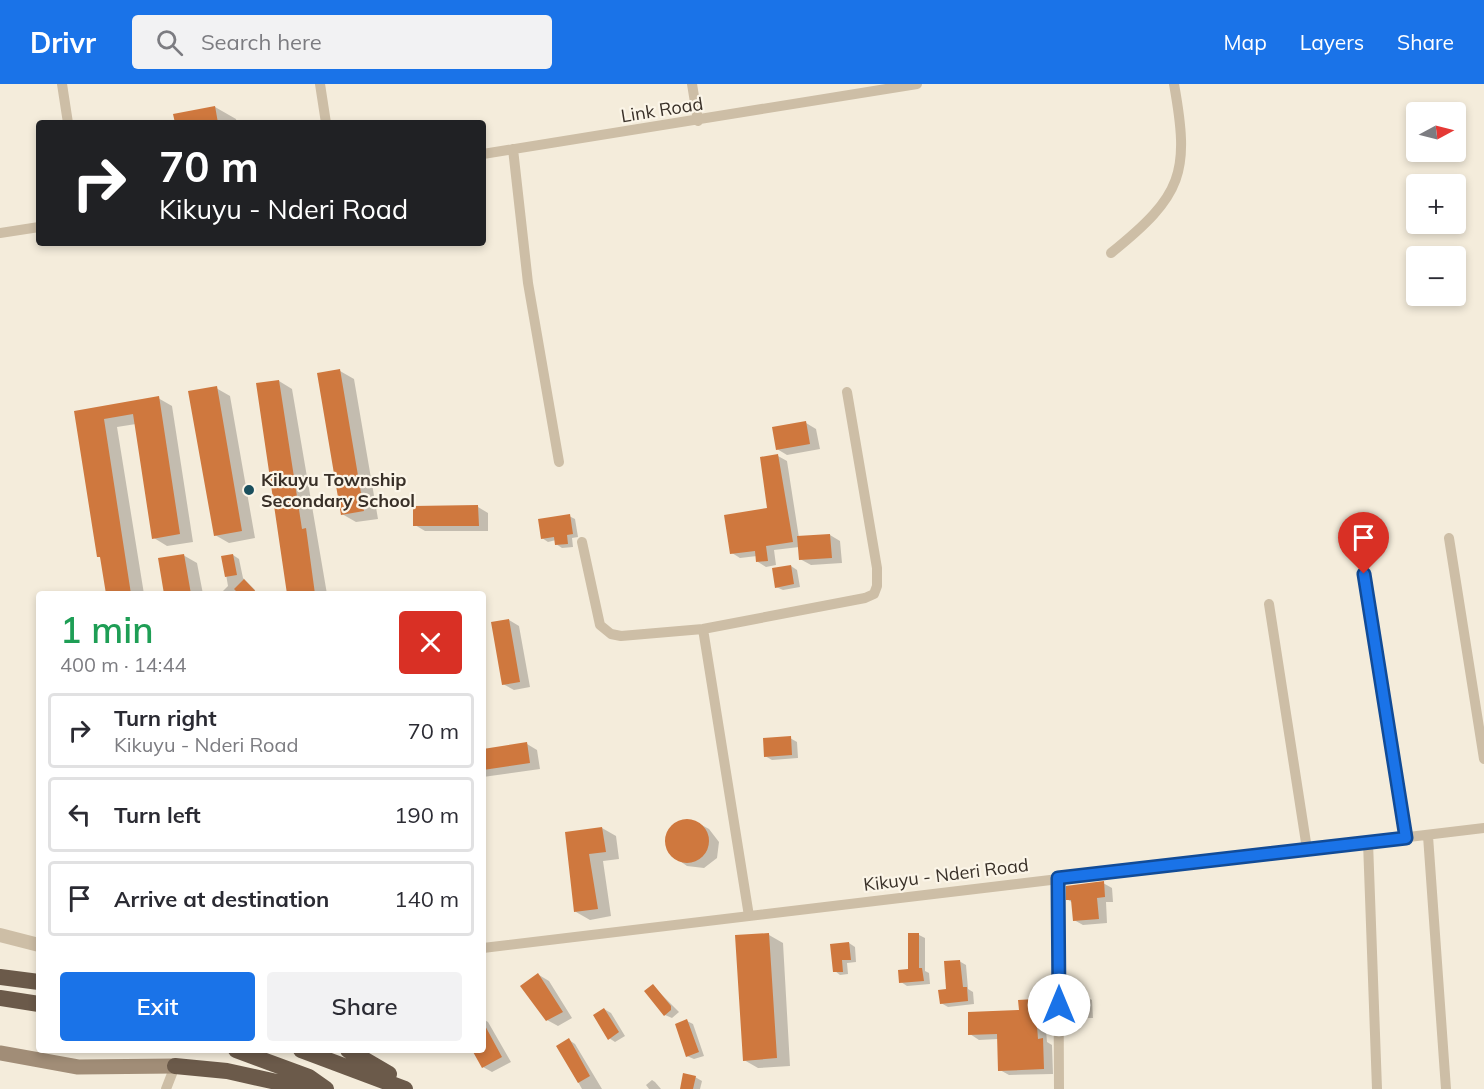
<!DOCTYPE html>
<html lang="en">
<head>
<meta charset="utf-8">
<style>
	body { margin:0; font-family:Mulish,sans-serif; background:#f2f2f3; color:#2b2b33; height:100vh; display:flex; flex-direction:column; font-size:22px; white-space:nowrap }
	* { box-sizing:border-box; margin:0 }
	p { font-size:20px; color:#7c7c81 }
	.icon { flex:none; width:33px; height:33px; fill:none; stroke:currentColor; stroke-width:2; stroke-linecap:round; stroke-linejoin:round }
	.map { position:relative; flex:1; overflow:hidden }
	.side { position:absolute; left:36px; top:507px; width:450px; height:462px; display:flex; flex-direction:column; background:#fff; border-radius:6px; box-shadow:0 3px 9px #0003 }
	.side>* { flex:none }
	.hud { position:absolute; left:36px; top:36px; width:450px; height:126px; border-radius:6px; box-shadow:0 3px 9px #0003; background:#202124; color:#fff; overflow:hidden }
	.needle { width:39px; rotate:83deg }
	.controls { position:absolute; left:1406px; top:18px; display:grid; gap:12px }
	.controls a { display:grid; place-items:center; width:60px; height:60px; border-radius:6px; background:#fff; box-shadow:0 3px 9px #0003; font-size:30px }
	.pin { position:absolute; display:grid; place-items:center; width:51px; height:51px; color:#fff; margin:-62px -26px; border-radius:50% 50% 50% 0; rotate:-45deg; box-shadow:0 0 6px #0007 }
	.pin .icon { rotate:45deg }
	.me { position:absolute; width:66px; margin:-33px; rotate:0deg; stroke-linejoin:round; filter:drop-shadow(0 0 4px #0008) }
	.turn { display:flex; align-items:center; gap:21px; height:126px; padding:0 24px; font-size:27px }
	.turn .icon { width:78px; height:78px; stroke-width:2.5 }
	.turn b { display:block; font-size:42px; line-height:51px }
	.round { display:grid; place-items:center; flex:none; width:63px; height:63px; border-radius:6px; background:#f2f2f3 }
	.summary { display:flex; align-items:center; justify-content:space-between; height:102px; padding:0 24px }
	h1 { font-size:36px; font-weight:600; line-height:45px; color:#1e9e55 }
	.cta { display:flex; gap:12px; margin-top:auto; padding:12px 24px }
	.cta a { flex:1; height:69px; border-radius:6px; background:#1a73e8; color:#fff; font-size:24px; font-weight:600; line-height:69px; text-align:center }
	.cta a+a { background:#f2f2f3; color:#2b2b33 }
	ul { padding:0; list-style:none }
	li { display:flex; align-items:center; gap:18px; height:75px; margin:0 12px 9px; padding:0 12px; border:3px solid #e1e1e2; border-radius:6px }
	li div { flex:1 }
	li b { display:block; font-size:22px }
	li em { font-style:normal }
	header { display:flex; align-items:center; gap:36px; box-sizing:border-box; height:84px; padding:0 30px; background:#1a73e8; color:#fff }
	header strong { font-size:28px }
	nav { display:flex; gap:33px; margin-inline-start:auto; font-size:21px }
	.search { width:420px; height:54px; background:#f2f2f3; display:flex; align-items:center; gap:15px; box-sizing:border-box; padding:0 21px; border-radius:6px; color:#7c7c81; font-size:22px }
	.map>svg:first-child { display:block }
</style>
</head>
<body>
<header>
<strong>Drivr</strong>
<div class="search"><svg class="icon" aria-label="search" viewBox="0 0 24 24"><circle cx="10" cy="10" r="6"/><path d="M15 15l6 6"/></svg>Search here</div>
<nav><a>Map</a><a>Layers</a><a>Share</a></nav>
</header>
<div class="map">
<svg width="1484" height="1005" viewBox="0 0 1484 1005">
	<rect width="100%" height="100%" fill="#f4ecdb"/>
	<path fill="#0003" d="M215 23 236 35 237 39H176Z
		M340 287 354 295 378 435 356 438 342 430Z
		M279 297 292 305 327 510H289Z
		M216 304 230 312 255 454 229 459 215 451Z
		M158 314 172 322 193 458 167 462 154 454 136 340 117 343 144 510H108L102 474 98 472 75 328Z
		M806 339 816 345 820 365 787 371 777 365Z
		M778 372 787 377 799 454 830 451 840 457 842 479 811 481 800 475 799 463 774 466 776 481 766 483 758 478 757 472 740 474 732 469 769 426Z
		M478 423 488 429V447H425L415 441Z
		M569 432 575 435 578 453 572 454 573 463 562 464 556 460V456L548 458 542 454Z
		M183 471 197 479 203 510H166Z
		M233 471 239 475 243 494 255 506 250 510H220L228 502 223 473Z
		M791 482 797 486 800 503 783 506 776 503Z
		M509 536 519 542 530 603 514 606 503 600Z
		M790 654 797 658 798 674 772 676 765 672Z
		M527 660 537 666 540 685 483 693V666Z
		M682 737 698 739 709 745 719 758 717 774 704 784 687 782 677 775 667 762 669 746Z
		M602 744 616 752 619 775 603 777 611 832 590 836 576 828 567 750Z
		M1103 799 1112 804 1113 818H1106L1107 839 1083 841 1074 836 1073 819 1067 815Z
		M769 851 783 859 790 982 758 984 744 976Z
		M919 851 925 854V887L929 889 930 900 907 902 901 898 909 886Z
		M849 859 855 863 856 878 847 879 848 890 840 891 835 887Z
		M959 877 966 881 968 905 973 908 974 920 948 923 941 919Z
		M539 891 549 897 572 934 558 942 547 936Z
		M653 902 679 928 672 934 665 931Z
		M1085 912 1092 916 1093 934H1074L1068 931Z
		M1035 917 1044 922 1047 958 1052 961 1053 990 1009 991 1000 986 998 955 979 956 970 950 1021 928Z
		M604 925 611 929 625 952 615 958 609 954Z
		M483 935 488 938 511 978 492 988 483 983 474 966H483Z
		M687 937 693 940 704 972 694 975 687 972Z
		M569 956 575 960 602 1005H582L558 962Z
		M695 993 702 997 700 1005H681Z
		M652 996 655 998 661 1005H649L646 1001Z"/>
	<path fill="#cf783e" d="M215 22 218 39H175L173 30Z
		M340 285 364 427 341 431 317 289Z
		M279 296 302 445 306 444 315 510H287L256 299Z
		M217 302 242 447 214 452 188 307Z
		M159 312 180 450 152 455 133 330 104 335 131 510H106L100 473H97L74 327Z
		M806 337 810 360 776 366 772 343Z
		M778 370 793 458 766 462 768 477 756 478 755 467 730 470 724 431 767 424 760 373Z
		M478 421 479 442H413V422Z
		M570 430 573 450 567 451 568 460 555 461 554 453 541 455 538 435Z
		M830 450 832 474 799 476 797 452Z
		M184 470 191 510H164L158 474Z
		M233 470 237 491 225 493 221 472Z
		M791 481 794 500 775 504 772 484Z
		M244 495 258 510H239L234 505Z
		M509 535 520 598 502 601 491 538Z
		M791 652 792 671 764 673 763 654Z
		M527 658 530 679 483 686V665Z
		M665 757a22 22 0 1 1 44 0a22 22 0 1 1-44 0Z
		M602 743 606 768 589 770 598 825 574 828 565 748Z
		M1104 797 1105 813 1097 814 1099 835 1073 837 1071 816H1066V802Z
		M769 849 777 974 743 977 735 851Z
		M908 849H919V884H922L924 897 899 899 898 886 908 885Z
		M849 858 851 876H842L843 888H833L830 860Z
		M960 876 963 903H967L968 917 940 920 938 906 946 905 944 877Z
		M538 889 563 928 546 937 520 902Z
		M653 900 671 922V926L664 932 644 907Z
		M1085 910 1087 931H1066V911Z
		M1035 915 1038 955 1043 954 1044 985 998 987 997 950 968 951V928L1019 926 1018 916Z
		M604 924 619 948 608 956 593 931Z
		M687 935 699 968 686 973 675 940Z
		M483 938 502 973 482 984 472 966H483Z
		M569 954 590 992 578 999 556 962Z
		M683 989 696 992 693 1005H680Z"/>
	<g fill="none" stroke-linecap="round" stroke-linejoin="round">
		<path stroke="#cdbea6" stroke-width="10" d="M62 0 68 39
			M320 0 326 39
			M692 0 698 37
			M513 65 528 199 559 378
			M483 70 917 0
			M0 149 39 143
			M1111 169C1183 111 1190 89 1174 0
			M1449 454 1484 675
			M582 458 600 541 611 550 621 552 703 545 865 514 874 510 877 502V484L847 308
			M1364 490 1406 754
			M1269 520 1307 765
			M703 545 749 832
			M1428 752 1446 1005
			M1368 758 1377 1005
			M1058 794 1059 1005
			M483 864 1484 744
			M166 1005 175 982"/>
		<path stroke="#cdbea6" stroke-width="14" d="M0 851 39 861"/>
		<path stroke="#a18d77" stroke-width="15" d="M0 969 78 983 175 982"/>
		<path stroke="#6b5a4a" stroke-width="16" d="M0 893 39 898
			M0 914 39 920
			M236 966 309 993 326 1005
			M301 966 405 1005
			M348 966 389 990
			M175 982 227 987 308 1005"/>
	</g>
	<g fill="none" stroke-linecap="round" stroke-linejoin="round">
		<defs>
			<path id="route" d="M1059 921 1058 794 1406 754 1364 490"/>
		</defs>
		<use href="#route" stroke="#114b97" stroke-width="15"/>
		<use href="#route" stroke="#1a73e8" stroke-width="10"/>
	</g>
	<circle fill="#1a4f5d" stroke="#fbf5e8" stroke-width="2" cx="249" cy="406" r="6"/>
	<g text-anchor="middle" stroke-width="4.5" stroke-linejoin="round" paint-order="stroke">
		<g font-size="18" fill="#393028" stroke="#fbf5e8">
			<text transform="translate(662 26) rotate(-9)" y="6">Link Road</text>
			<text transform="translate(946 791) rotate(-7)" y="6">Kikuyu - Nderi Road</text>
		</g>
		<g font-size="18" font-weight="bold" fill="#393028" stroke="#fbf5e8" text-anchor="start">
			<text x="261" y="402">Kikuyu Township<tspan x="261" dy="21">Secondary School</tspan></text>
		</g>
	</g>
</svg>
<div class="controls">
<a><svg class="needle" viewBox="-14 -14 28 28"><path d="M0-13l5 13h-10z" fill="#e53935"/><path d="M0 13l5-13h-10z" fill="#7c7c81"/></svg></a>
<a>+</a>
<a>−</a>
</div>
<div class="pin" style="left:1364px;top:490px;background:#d93025"><svg class="icon" aria-label="arrive" viewBox="0 0 24 24"><path d="M6 21V4h12l-3 4 3 4H6"/></svg></div>
<svg class="me" style="left:1059px;top:921px" viewBox="-20 -20 40 40"><circle r="19" fill="#fff"/><path d="M0-13L10 11 0 6-10 11z" fill="#1a73e8"/></svg>
<div class="hud">
<div class="turn"><svg class="icon" aria-label="right" viewBox="0 0 24 24"><path d="M7 20v-9h11M14 6l5 5-5 5"/></svg><div><b>70 m</b>Kikuyu - Nderi Road</div></div>
</div>
<section class="side">
<div class="summary"><div><h1>1 min</h1><p>400 m · 14:44</p></div><a class="round" style="background:#d93025;color:#fff"><svg class="icon" aria-label="close" viewBox="0 0 24 24"><path d="M6 6l12 12M18 6L6 18"/></svg></a></div>
<ul>
<li><svg class="icon" aria-label="right" viewBox="0 0 24 24"><path d="M7 20v-9h11M14 6l5 5-5 5"/></svg><div><b>Turn right</b><p>Kikuyu - Nderi Road</p></div><em>70 m</em></li>
<li><svg class="icon" aria-label="left" viewBox="0 0 24 24"><path d="M17 20v-9H6M10 6l-5 5 5 5"/></svg><div><b>Turn left</b></div><em>190 m</em></li>
<li><svg class="icon" aria-label="arrive" viewBox="0 0 24 24"><path d="M6 21V4h12l-3 4 3 4H6"/></svg><div><b>Arrive at destination</b></div><em>140 m</em></li>
</ul>
<div class="cta"><a>Exit</a><a>Share</a></div>
</section>
</div>
</body>
</html>
